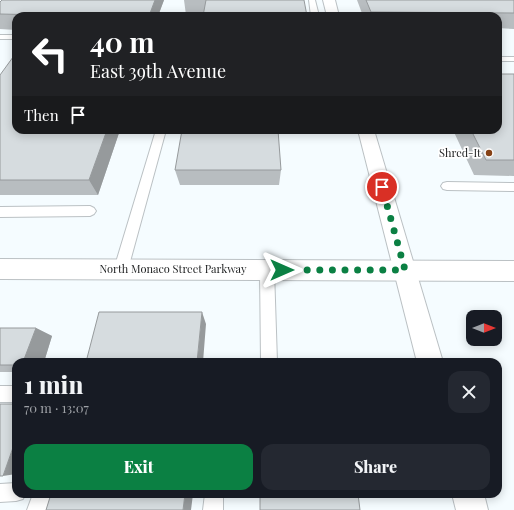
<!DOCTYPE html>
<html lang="en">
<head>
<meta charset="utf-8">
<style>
	body { margin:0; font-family:"Playfair Display",serif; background:#242831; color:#f1f3f6; height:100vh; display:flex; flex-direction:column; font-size:15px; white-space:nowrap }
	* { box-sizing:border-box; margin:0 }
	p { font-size:13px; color:#9ea1a6 }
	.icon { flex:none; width:22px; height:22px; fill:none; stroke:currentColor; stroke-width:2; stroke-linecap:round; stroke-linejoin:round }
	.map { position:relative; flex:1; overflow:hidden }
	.sheet { position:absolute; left:12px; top:358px; width:490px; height:140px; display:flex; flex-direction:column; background:#171b24; border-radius:12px; box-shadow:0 2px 10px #0003 }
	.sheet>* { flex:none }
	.banner { position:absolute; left:12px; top:12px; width:490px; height:122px; border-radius:12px; box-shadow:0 2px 10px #0003; background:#202124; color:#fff; overflow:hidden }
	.needle { width:26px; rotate:90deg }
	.tools { position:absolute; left:466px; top:310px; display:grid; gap:8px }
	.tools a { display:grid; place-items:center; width:36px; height:36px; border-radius:8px; background:#171b24; box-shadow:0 2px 10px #0003; font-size:20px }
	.pin { position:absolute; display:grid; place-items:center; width:34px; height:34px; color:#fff; margin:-17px; border:2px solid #fff; border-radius:50%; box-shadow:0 1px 4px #0007 }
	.me { position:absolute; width:44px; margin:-22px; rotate:90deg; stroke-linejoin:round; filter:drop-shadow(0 0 3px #0008) }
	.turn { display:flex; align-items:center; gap:14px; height:84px; padding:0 12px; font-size:18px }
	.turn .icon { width:52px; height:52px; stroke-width:2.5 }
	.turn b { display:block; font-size:28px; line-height:34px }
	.then { display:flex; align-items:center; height:38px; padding:0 12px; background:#0003; gap:8px; font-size:15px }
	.round { display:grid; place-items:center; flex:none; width:42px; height:42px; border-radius:12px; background:#242831 }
	.headline { display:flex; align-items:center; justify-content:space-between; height:68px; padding:0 12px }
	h1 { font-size:24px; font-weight:800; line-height:30px }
	.action { display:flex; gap:8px; margin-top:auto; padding:8px 12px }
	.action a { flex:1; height:46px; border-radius:12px; background:#0b8043; color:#fff; font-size:16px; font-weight:800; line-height:46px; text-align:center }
	.action a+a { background:#242831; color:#f1f3f6 }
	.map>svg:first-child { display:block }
</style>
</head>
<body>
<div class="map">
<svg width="514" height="510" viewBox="0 0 514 510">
	<rect width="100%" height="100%" fill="#f5fcff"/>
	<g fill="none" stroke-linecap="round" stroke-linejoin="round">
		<defs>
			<path id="service" d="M309 0H315L319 16H311Z
				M0 35H16V39H0Z
				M498 57H514V61H498Z
				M156 130H166L128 269 126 273 121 275 116 273 114 269Z
				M447 182 514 183V191L447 190 443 189 441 186 443 183Z
				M90 206 94 208 96 211 94 214 90 216 0 217V207Z
				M267 264 272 266 274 270 277 362H261L260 270 262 266Z
				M0 386H16V402H0Z
				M16 483V494H25L23 499 16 501 0 502V484Z
				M33 494H51L47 510H27Z
				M205 494H223V510H203Z"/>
			<path id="minor" d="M323 0H335L339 16H327Z
				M358 130H374L443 362H417Z
				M452 494H484L488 510H456Z"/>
			<path id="tertiary" d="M0 259 514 261V281L0 279Z"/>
		</defs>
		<use href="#service" stroke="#bbc1c4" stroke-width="2"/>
		<use href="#minor" stroke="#bbc1c4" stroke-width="2"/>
		<use href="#tertiary" stroke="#bbc1c4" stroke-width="2"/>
		<use href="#service" fill="#fff" fill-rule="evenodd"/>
		<use href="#minor" fill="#fff" fill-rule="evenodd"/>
		<use href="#tertiary" fill="#fff" fill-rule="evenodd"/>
	</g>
	<path fill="#b8bdc0" d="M164 0 158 16H16V30L0 29V2Z
		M184 0H304L203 14 186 15Z
		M357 0H514V29L498 28V16H363Z
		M514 74V176L474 175 453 130H498Z
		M0 75 16 130H120L98 195H0Z
		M175 170H281L279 185H180Z
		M0 328H36L52 336 44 362H16V372H0Z"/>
	<path fill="#969a9c" d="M155 0H164L158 16H149Z
		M107 130H120L98 195 89 180Z
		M202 312 206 324 203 362H197Z
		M36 328 52 336 44 362H23Z
		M16 439V474L3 476Z
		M185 494H193L191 510H183Z"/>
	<path fill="#d6dcdf" stroke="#969a9c" d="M2 0H155L149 16H44L45 15 0 14V2Z
		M206 0H304L307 16H203Z
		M366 0H514V13L371 12Z
		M16 53V130H107L89 180H0V75Z
		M498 74H514V160H486L471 130H498Z
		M182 130H278L281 170H175Z
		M99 312H202L197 362H86Z
		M0 328H36L23 362H16V365H0Z
		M0 404H16V439L3 476H0Z
		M51 494H185L183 510H46Z
		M260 494H358L360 510H260Z"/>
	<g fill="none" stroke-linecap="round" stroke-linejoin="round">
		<path stroke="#0b8043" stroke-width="7" stroke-dasharray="0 12.6" d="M282 270H405L382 187"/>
	</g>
	<circle fill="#864216" stroke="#fff" stroke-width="1.5" cx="489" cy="153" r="4"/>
	<g text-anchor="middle" stroke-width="3.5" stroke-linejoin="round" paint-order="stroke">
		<g font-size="11" fill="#1a1c1d" stroke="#fff" text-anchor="end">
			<text x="481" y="157">Shred-It</text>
		</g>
		<g font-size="11" fill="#1a1c1d" stroke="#fff">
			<text x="173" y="273">North Monaco Street Parkway</text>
		</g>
	</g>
</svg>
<div class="tools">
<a><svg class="needle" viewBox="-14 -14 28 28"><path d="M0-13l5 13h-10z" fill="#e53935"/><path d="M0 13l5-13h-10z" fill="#9ea1a6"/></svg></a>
</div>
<div class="pin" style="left:382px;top:187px;background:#d93025"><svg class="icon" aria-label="arrive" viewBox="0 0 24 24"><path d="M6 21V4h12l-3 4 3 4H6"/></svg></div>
<svg class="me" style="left:282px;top:270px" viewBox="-20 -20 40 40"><path d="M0-17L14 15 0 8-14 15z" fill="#0b8043" stroke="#fff" stroke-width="4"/></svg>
<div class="banner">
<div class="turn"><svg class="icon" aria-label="left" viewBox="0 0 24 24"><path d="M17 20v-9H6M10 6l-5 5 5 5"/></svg><div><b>40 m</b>East 39th Avenue</div></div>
<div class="then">Then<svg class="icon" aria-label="arrive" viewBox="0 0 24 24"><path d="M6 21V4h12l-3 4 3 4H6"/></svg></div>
</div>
<section class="sheet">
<div class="headline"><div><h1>1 min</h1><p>70 m · 13:07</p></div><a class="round"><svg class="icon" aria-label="close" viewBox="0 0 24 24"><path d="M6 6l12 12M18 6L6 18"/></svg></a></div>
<div class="action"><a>Exit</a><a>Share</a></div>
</section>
</div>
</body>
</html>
